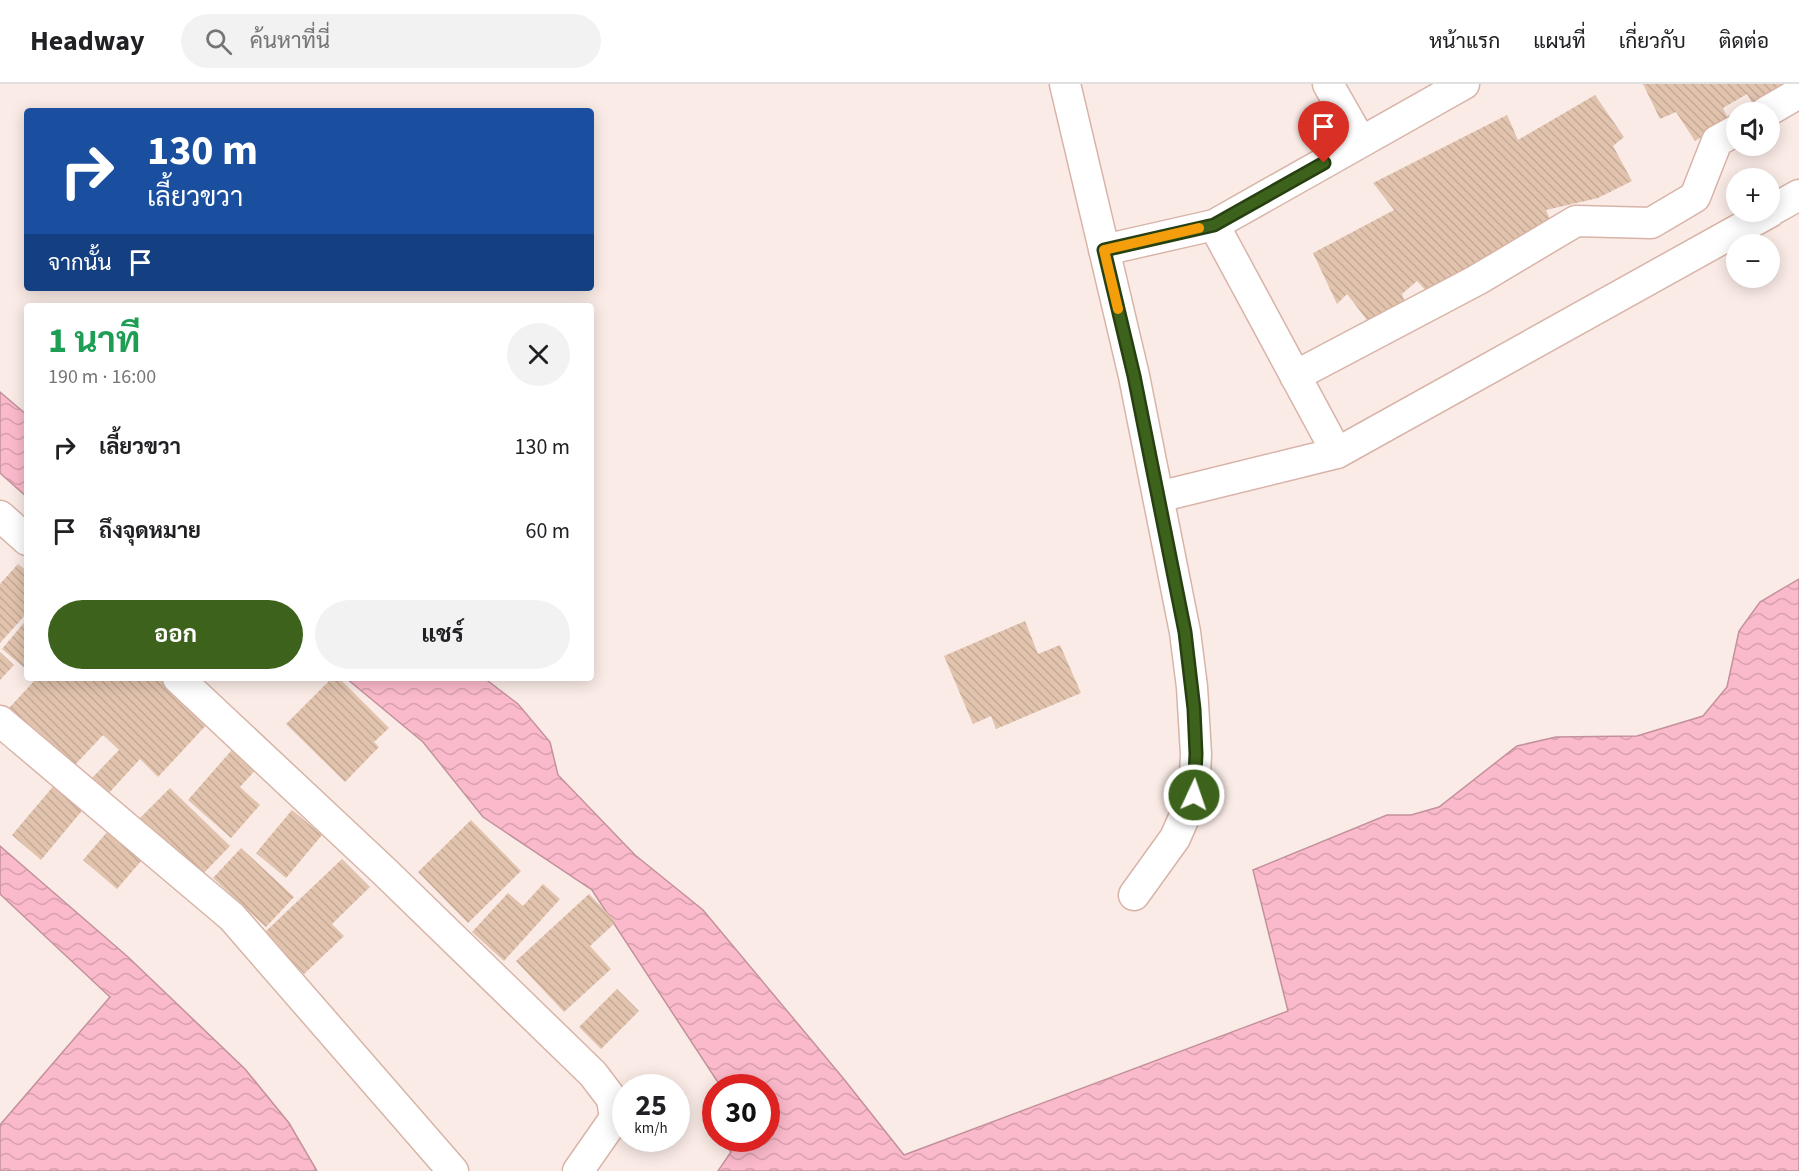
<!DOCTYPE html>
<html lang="th">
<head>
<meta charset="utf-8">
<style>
	body { margin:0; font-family:"Source Sans 3",Sarabun,sans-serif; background:#f2f2f2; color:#202124; height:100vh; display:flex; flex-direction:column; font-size:22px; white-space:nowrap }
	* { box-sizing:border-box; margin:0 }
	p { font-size:20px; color:#757577 }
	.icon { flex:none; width:33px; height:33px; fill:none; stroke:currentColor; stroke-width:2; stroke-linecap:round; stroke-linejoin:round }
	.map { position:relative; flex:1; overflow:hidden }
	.drawer { position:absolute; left:24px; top:219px; width:570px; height:378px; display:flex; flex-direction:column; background:#fff; border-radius:6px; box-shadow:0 3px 15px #0003 }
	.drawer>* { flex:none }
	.top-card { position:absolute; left:24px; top:24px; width:570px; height:183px; border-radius:6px; box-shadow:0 3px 15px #0003; background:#1a4fa0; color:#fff; overflow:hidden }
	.buttons { position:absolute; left:1726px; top:18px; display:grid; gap:12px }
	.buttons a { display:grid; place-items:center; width:54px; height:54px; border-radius:50%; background:#fff; box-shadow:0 3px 15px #0003; font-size:30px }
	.speed { position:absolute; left:612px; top:990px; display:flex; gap:12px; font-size:30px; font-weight:700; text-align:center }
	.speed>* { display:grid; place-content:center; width:78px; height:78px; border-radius:50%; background:#fff; box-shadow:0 3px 15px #0003; line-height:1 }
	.speed small { font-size:15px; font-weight:400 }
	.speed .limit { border:9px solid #d22; background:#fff; color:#111 }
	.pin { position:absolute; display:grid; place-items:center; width:51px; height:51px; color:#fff; margin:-62px -26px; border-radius:50% 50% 50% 0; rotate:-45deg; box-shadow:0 0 6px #0007 }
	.pin .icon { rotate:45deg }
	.me { position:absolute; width:66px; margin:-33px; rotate:3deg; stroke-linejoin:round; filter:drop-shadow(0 0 4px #0008) }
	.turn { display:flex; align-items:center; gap:21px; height:126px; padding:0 24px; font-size:27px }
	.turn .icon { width:78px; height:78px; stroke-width:2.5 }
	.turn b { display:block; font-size:42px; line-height:51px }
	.then { display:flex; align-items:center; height:57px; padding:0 24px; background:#0003; gap:12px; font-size:22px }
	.round { display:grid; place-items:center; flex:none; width:63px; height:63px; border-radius:32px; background:#f2f2f2 }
	.headline { display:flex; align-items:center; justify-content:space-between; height:102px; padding:0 24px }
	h1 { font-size:36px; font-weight:700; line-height:45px; color:#1e9e55 }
	.primary-button { display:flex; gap:12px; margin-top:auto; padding:12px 24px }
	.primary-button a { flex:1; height:69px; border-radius:36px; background:#3c621b; color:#fff; font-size:24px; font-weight:700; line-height:69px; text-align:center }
	.primary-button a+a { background:#f2f2f2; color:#202124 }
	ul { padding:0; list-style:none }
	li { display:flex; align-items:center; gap:18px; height:84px; padding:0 24px }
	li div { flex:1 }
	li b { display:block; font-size:22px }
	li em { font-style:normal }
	header { display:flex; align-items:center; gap:36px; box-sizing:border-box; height:84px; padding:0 30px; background:#fff; border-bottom:2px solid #e0e0e0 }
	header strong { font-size:28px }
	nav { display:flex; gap:33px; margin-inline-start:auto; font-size:21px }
	.search { width:420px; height:54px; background:#f2f2f2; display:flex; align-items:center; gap:15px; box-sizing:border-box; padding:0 21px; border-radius:33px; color:#757577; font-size:22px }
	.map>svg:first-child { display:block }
</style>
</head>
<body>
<header>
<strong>Headway</strong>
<div class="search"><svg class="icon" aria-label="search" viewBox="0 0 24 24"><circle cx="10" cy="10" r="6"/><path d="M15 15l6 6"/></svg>ค้นหาที่นี่</div>
<nav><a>หน้าแรก</a><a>แผนที่</a><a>เกี่ยวกับ</a><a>ติดต่อ</a></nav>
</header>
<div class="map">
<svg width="1799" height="1087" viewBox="0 0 1799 1087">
	<defs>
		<pattern id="water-waves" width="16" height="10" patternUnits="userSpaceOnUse" patternTransform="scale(1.5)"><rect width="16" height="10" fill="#fbbacb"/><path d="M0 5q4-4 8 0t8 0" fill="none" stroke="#d8a0ae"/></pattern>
		<pattern id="building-back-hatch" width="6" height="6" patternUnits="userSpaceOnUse" patternTransform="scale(1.5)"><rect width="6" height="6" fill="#e2c4ae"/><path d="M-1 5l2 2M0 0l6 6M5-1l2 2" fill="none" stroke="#c3a996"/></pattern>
	</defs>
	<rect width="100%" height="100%" fill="#faebe6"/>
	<path fill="url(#water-waves)" stroke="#c3919b" stroke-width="1.5" d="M0 308 27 331V413L0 389Z
		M1799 495V1087H718L731 1068 720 1055 766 1054V1004L721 1003 592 806 483 733 423 658 346 594H484L518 620 550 658 558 691 635 771 703 826 843 994 904 1071 1288 927 1253 786 1387 731H1411L1439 723 1517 662 1556 653 1637 652 1703 632 1727 603 1739 547 1760 518Z
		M0 762 128 873 245 985 289 1039 317 1087H0V1041L110 913 0 810Z"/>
	<path fill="url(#building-back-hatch)" d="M1643 0H1797L1755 24 1747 10 1723 24 1729 37 1695 57 1676 28 1660 35Z
		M1595 11 1624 53 1613 62 1632 97 1598 114 1546 126 1552 140 1432 213 1417 197 1402 210 1407 224 1370 240 1347 210 1337 220 1313 169 1394 126 1373 99 1507 31 1518 56Z
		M18 480 27 487V529L0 559V500Z
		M27 535V586L2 565Z
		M1025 537 1038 570 1060 561 1081 609 996 645 991 632 973 640 944 572Z
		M0 568 14 581 0 596Z
		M37 594H165L211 636 158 693 140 675 108 710 92 694 119 666 103 651 73 683 9 624Z
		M332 594H339L389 644 374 658 379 663 345 698 286 640Z
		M238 659 262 679 240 703 260 721 231 754 188 716Z
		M56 699 85 723 41 776 12 751Z
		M170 704 230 762 201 792 140 734Z
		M292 726 322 751 286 794 256 769Z
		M471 736 521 787 468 839 418 788Z
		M108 747 142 776 117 805 83 776Z
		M241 764 294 813 266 843 213 794Z
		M342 775 370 803 332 840 344 852 304 890 264 849Z
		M543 800 560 815 504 877 472 848 508 809 523 822Z
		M589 810 616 838 590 862 611 885 564 928 516 877Z
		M617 905 639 927 601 965 579 943Z"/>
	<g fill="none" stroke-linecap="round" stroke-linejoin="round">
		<defs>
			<path id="minor" d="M1065 0 1134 292 1185 548 1192 603 1196 670 1194 711 1175 754 1134 811
				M1328 0 1361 58
				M1766 28 1799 9
				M1770 127 1799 111
				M1214 141 1337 369
				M1104 166 1214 141 1464 0
				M1295 292 1477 196 1576 137 1651 139 1695 113 1717 57 1737 46
				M1158 413 1337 369 1770 128
				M0 432 27 456
				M178 594 385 788 593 990 612 1015 615 1034 578 1087
				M0 637 232 833 453 1087"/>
		</defs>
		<use href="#minor" stroke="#d8b4a8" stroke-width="33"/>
		<use href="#minor" stroke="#fff" stroke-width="30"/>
	</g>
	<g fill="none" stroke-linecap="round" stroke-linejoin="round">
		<defs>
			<path id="route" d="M1194 711 1196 670 1194 625 1185 548 1134 292 1104 166 1214 141 1324 79"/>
		</defs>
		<use href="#route" stroke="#274012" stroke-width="15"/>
		<use href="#route" stroke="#3c621b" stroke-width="10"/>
		<path stroke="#f59e0b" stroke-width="10" d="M1118 225 1104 166 1199 144"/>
	</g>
</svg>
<div class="buttons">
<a><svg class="icon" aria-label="sound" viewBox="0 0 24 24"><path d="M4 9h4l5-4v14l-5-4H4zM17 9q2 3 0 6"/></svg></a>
<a>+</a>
<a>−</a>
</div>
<div class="speed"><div>25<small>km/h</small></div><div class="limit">30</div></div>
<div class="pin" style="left:1324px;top:79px;background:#d93025"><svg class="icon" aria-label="arrive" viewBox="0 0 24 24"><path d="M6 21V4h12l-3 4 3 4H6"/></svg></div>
<svg class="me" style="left:1194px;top:711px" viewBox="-20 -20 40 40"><circle r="17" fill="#3c621b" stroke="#fff" stroke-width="3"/><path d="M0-11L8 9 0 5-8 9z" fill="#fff"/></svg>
<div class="top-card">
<div class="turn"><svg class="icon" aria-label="right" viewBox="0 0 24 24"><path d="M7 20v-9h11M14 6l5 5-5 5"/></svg><div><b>130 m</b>เลี้ยวขวา</div></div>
<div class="then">จากนั้น<svg class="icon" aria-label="arrive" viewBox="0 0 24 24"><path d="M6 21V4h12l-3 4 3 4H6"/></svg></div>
</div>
<section class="drawer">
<div class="headline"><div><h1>1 นาที</h1><p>190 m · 16:00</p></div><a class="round"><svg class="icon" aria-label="close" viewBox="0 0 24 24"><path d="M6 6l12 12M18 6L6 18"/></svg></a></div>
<ul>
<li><svg class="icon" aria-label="right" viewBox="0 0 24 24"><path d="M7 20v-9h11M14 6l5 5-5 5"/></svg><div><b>เลี้ยวขวา</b></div><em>130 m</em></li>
<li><svg class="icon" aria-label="arrive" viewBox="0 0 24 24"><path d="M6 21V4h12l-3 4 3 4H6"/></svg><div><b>ถึงจุดหมาย</b></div><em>60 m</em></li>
</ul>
<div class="primary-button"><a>ออก</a><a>แชร์</a></div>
</section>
</div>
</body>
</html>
